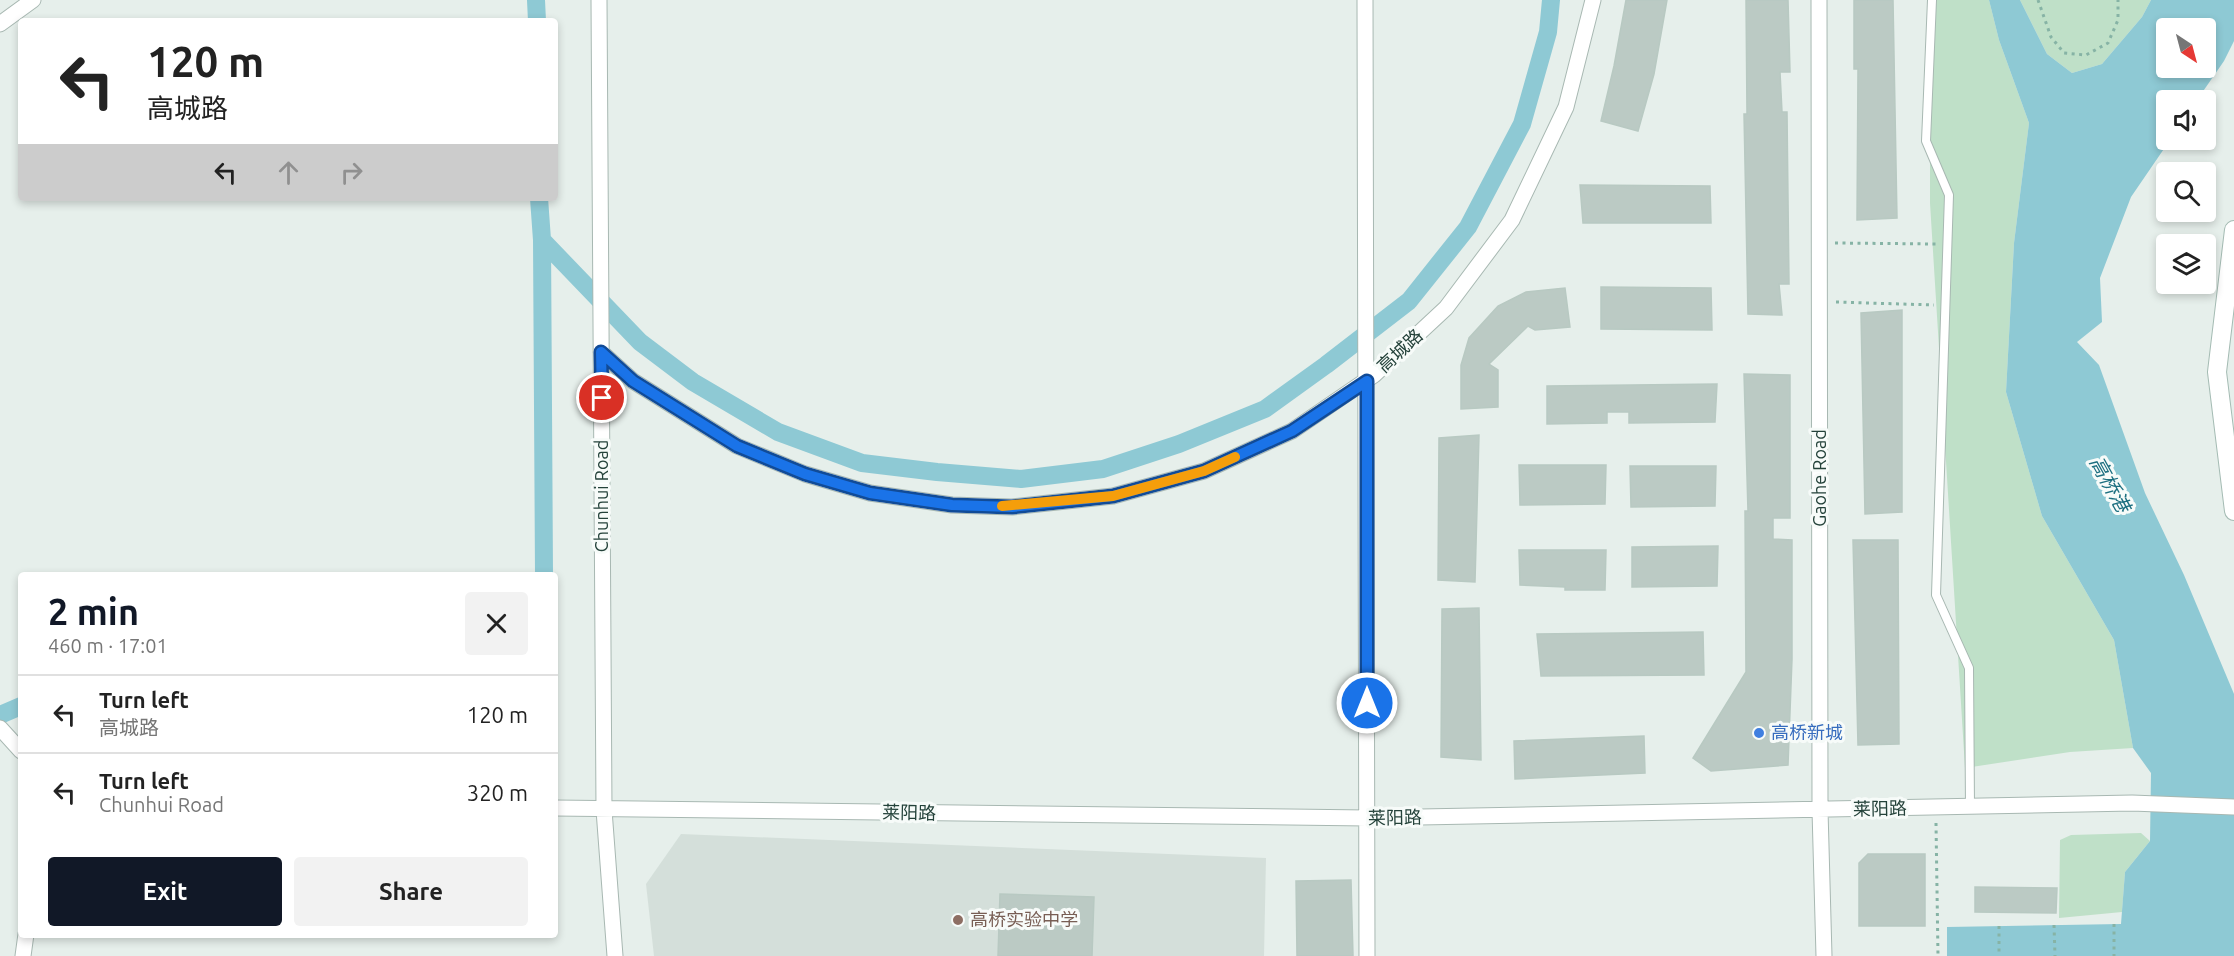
<!DOCTYPE html>
<html lang="en">
<head>
<meta charset="utf-8">
<style>
	body { margin:0; font-family:Ubuntu,"Noto Sans SC",sans-serif; background:#f2f2f2; color:#222; height:100vh; display:flex; flex-direction:column; font-size:22px; white-space:nowrap }
	* { box-sizing:border-box; margin:0 }
	p { font-size:20px; color:#767676 }
	.icon { flex:none; width:33px; height:33px; fill:none; stroke:currentColor; stroke-width:2; stroke-linecap:round; stroke-linejoin:round }
	.map { position:relative; flex:1; overflow:hidden }
	.drawer { position:absolute; left:18px; top:572px; width:540px; height:366px; display:flex; flex-direction:column; background:#fff; border-radius:6px; box-shadow:0 3px 9px #0003 }
	.drawer>* { flex:none }
	.top-card { position:absolute; left:18px; top:18px; width:540px; height:183px; border-radius:6px; box-shadow:0 3px 9px #0003; background:#fff; color:#222; overflow:hidden }
	.needle { width:39px; rotate:144deg }
	.controls { position:absolute; left:2156px; top:18px; display:grid; gap:12px }
	.controls a { display:grid; place-items:center; width:60px; height:60px; border-radius:6px; background:#fff; box-shadow:0 3px 9px #0003; font-size:30px }
	.pin { position:absolute; display:grid; place-items:center; width:51px; height:51px; color:#fff; margin:-26px; border:3px solid #fff; border-radius:50%; box-shadow:0 2px 6px #0007 }
	.me { position:absolute; width:66px; margin:-33px; rotate:0deg; stroke-linejoin:round; filter:drop-shadow(0 0 4px #0008) }
	.turn { display:flex; align-items:center; gap:21px; height:126px; padding:0 30px; font-size:27px }
	.turn .icon { width:78px; height:78px; stroke-width:2.5 }
	.turn b { display:block; font-size:42px; line-height:51px }
	.lanes { display:flex; align-items:center; height:57px; padding:0 30px; background:#0003; justify-content:center; gap:30px; direction:ltr }
	.lanes .off { opacity:.35 }
	.round { display:grid; place-items:center; flex:none; width:63px; height:63px; border-radius:6px; background:#f2f2f2 }
	.summary { display:flex; align-items:center; justify-content:space-between; height:102px; padding:0 30px }
	h1 { font-size:36px; font-weight:600; line-height:45px; color:#111827 }
	.action { display:flex; gap:12px; margin-top:auto; padding:12px 30px }
	.action a { flex:1; height:69px; border-radius:6px; background:#111827; color:#fff; font-size:24px; font-weight:600; line-height:69px; text-align:center }
	.action a+a { background:#f2f2f2; color:#222 }
	ul { padding:0; list-style:none }
	li { display:flex; align-items:center; gap:18px; height:78px; padding:0 30px; border-top:2px solid #e0e0e0 }
	li div { flex:1 }
	li b { display:block; font-size:22px }
	li em { font-style:normal }
	.map>svg:first-child { display:block }
</style>
</head>
<body>
<div class="map">
<svg width="2234" height="956" viewBox="0 0 2234 956">
	<rect width="100%" height="100%" fill="#e6efeb"/>
	<path fill="#d4dfda" d="M681 834 1266 858 1264 956H654L646 884Z"/>
	<path fill="#bfe0c8" d="M1930 0H1989L1999 40 2029 123 2014 243 2006 392 2042 516 2114 640 2133 748 2070 752 1965 768 1930 203Z
		M2020 0H2151L2142 17 2102 64 2072 73 2047 54Z
		M2141 833 2150 841 2125 872 2122 912 2059 918 2060 840 2071 835Z"/>
	<path fill="#8ec9d4" fill-rule="evenodd" d="M1989 0H2020L2047 54 2072 73 2102 64 2142 17 2151 0H2234V41L2224 61 2197 100H2166V140H2170L2131 197 2100 278 2102 322 2077 342 2099 365 2145 493 2184 575 2234 694V956H1947V927L2121 924 2125 872 2150 841 2151 773 2133 748 2114 640 2042 516 2006 392 2014 243 2029 123 1999 40ZM2166 28H2205V68H2166Z"/>
	<g fill="none" stroke-linecap="round" stroke-linejoin="round">
		<path stroke="#8ec9d4" stroke-width="18" d="M536 0 537 21
			M539 198 542 240 544 574
			M542 240 640 342 693 382 778 432 862 463 937 472 1021 479 1103 469 1179 444 1265 409 1326 365 1409 301 1468 227 1522 124 1548 32 1551 0
			M0 715 21 706"/>
	</g>
	<path fill="#bbcac4" stroke="#b8c9c2" stroke-width="1.5" d="M1626 0H1667L1654 74 1638 131 1601 121 1614 66Z
		M1746 0H1788L1790 72H1780L1782 112H1787L1789 284H1779L1782 315 1748 314 1744 114H1747Z
		M1854 0H1893L1897 218 1857 220 1858 69H1854Z
		M1580 185 1710 186 1711 223H1583Z
		M1601 287 1711 288 1712 330 1601 329Z
		M1565 288 1570 327 1535 330 1528 326 1489 364 1498 370V407L1461 409V365L1469 338 1498 306 1526 292Z
		M1902 310V512L1865 514 1861 313Z
		M1744 374 1790 375V518H1773V539L1792 540V659L1788 765 1711 771 1693 758 1746 672 1745 511H1748Z
		M1717 384 1715 422 1629 423V412H1607V423L1547 424V386Z
		M1479 435 1475 582 1438 580 1439 438Z
		M1519 465H1606L1605 504 1520 505Z
		M1630 466H1716L1715 506 1631 507Z
		M1853 540H1898L1899 744 1858 745Z
		M1718 546 1717 586 1632 587V547Z
		M1519 550H1606L1605 590H1565V587L1520 585Z
		M1479 608 1481 760 1441 757 1442 609Z
		M1703 632 1704 675 1541 676 1537 634Z
		M1644 736 1645 773 1515 779 1514 741Z
		M1868 854H1925V926H1859V863Z
		M1351 880 1353 956H1297L1296 881Z
		M1975 887 2057 888 2056 913 1975 912Z
		M1000 894 1094 897 1092 956H998Z"/>
	<g fill="none" stroke-linecap="round" stroke-linejoin="round">
		<defs>
			<path id="lane" d="M1932 0 1926 141 1949 195 1936 595 1969 668 1970 807"/>
			<path id="street" d="M599 0 604 810 615 956
				M1365 0 1367 956
				M1819 0 1820 810 1824 956
				M0 24 33 0
				M601 352 633 381 737 446 805 474 870 493 952 505 1012 507 1113 496 1204 471 1292 431 1374 375 1446 308 1512 220 1566 107 1593 0
				M0 728 21 751
				M555 808 1367 818 2132 803 2234 807
				M23 956 26 934"/>
			<path id="secondary" d="M2234 230 2217 372 2234 511"/>
		</defs>
		<use href="#lane" stroke="#a8b8b2" stroke-width="10"/>
		<use href="#street" stroke="#a8b8b2" stroke-width="17"/>
		<use href="#secondary" stroke="#a4bbb3" stroke-width="20"/>
		<path stroke="#86b3a5" stroke-width="3" stroke-dasharray="3 4.5" stroke-linecap="butt" d="M2038 0 2051 37 2064 53 2086 55 2108 43 2118 20V0
			M1835 243 1936 244
			M1836 302 1934 305
			M1936 823 1938 956
			M2114 924V956
			M2054 925 2055 956
			M1999 926V956"/>
		<use href="#lane" stroke="#fff" stroke-width="8"/>
		<use href="#street" stroke="#fff" stroke-width="15"/>
		<use href="#secondary" stroke="#fff" stroke-width="18"/>
	</g>
	<g fill="none" stroke-linecap="round" stroke-linejoin="round">
		<defs>
			<path id="route" d="M602 398 601 352 633 381 737 446 805 474 870 493 952 505 1012 507 1113 496 1204 471 1292 431 1367 381V703"/>
		</defs>
		<use href="#route" stroke="#114b97" stroke-width="15"/>
		<use href="#route" stroke="#1a73e8" stroke-width="10"/>
		<path stroke="#f59e0b" stroke-width="10" d="M1002 506 1113 496 1204 471 1235 457"/>
	</g>
	<circle fill="#3f7fe0" stroke="#f7fbf9" stroke-width="2" cx="1759" cy="733" r="6"/>
	<circle fill="#8d6e63" stroke="#f7fbf9" stroke-width="2" cx="958" cy="920" r="6"/>
	<g text-anchor="middle" stroke-width="6" stroke-linejoin="round" paint-order="stroke">
		<g font-size="18" fill="#24423a" stroke="#f7fbf9">
			<text transform="translate(1400 351) rotate(-43)" y="6">高城路</text>
			<text transform="translate(1820 478) rotate(-90)" y="6">Gaohe Road</text>
			<text transform="translate(602 496) rotate(-90)" y="6">Chunhui Road</text>
			<text transform="translate(1880 809) rotate(-1)" y="6">莱阳路</text>
			<text transform="translate(909 813) rotate(1)" y="6">莱阳路</text>
			<text transform="translate(1395 818) rotate(-1)" y="6">莱阳路</text>
		</g>
		<g font-size="18" fill="#366cbe" stroke="#f7fbf9" text-anchor="start">
			<text x="1771" y="739">高桥新城</text>
		</g>
		<g font-size="18" fill="#785e54" stroke="#f7fbf9" text-anchor="start">
			<text x="970" y="926">高桥实验中学</text>
		</g>
		<g font-size="20" font-style="italic" fill="#1c6f80" stroke="#f7fbf9">
			<text transform="translate(2110 484) rotate(61)" y="7">高桥港</text>
		</g>
	</g>
</svg>
<div class="controls">
<a><svg class="needle" viewBox="-14 -14 28 28"><path d="M0-13l5 13h-10z" fill="#e53935"/><path d="M0 13l5-13h-10z" fill="#767676"/></svg></a>
<a><svg class="icon" aria-label="sound" viewBox="0 0 24 24"><path d="M4 9h4l5-4v14l-5-4H4zM17 9q2 3 0 6"/></svg></a>
<a><svg class="icon" aria-label="search" viewBox="0 0 24 24"><circle cx="10" cy="10" r="6"/><path d="M15 15l6 6"/></svg></a>
<a><svg class="icon" aria-label="layers" viewBox="0 0 24 24"><path d="M12 4l9 5-9 5-9-5zM3 14l9 5 9-5"/></svg></a>
</div>
<div class="pin" style="left:602px;top:398px;background:#d93025"><svg class="icon" aria-label="arrive" viewBox="0 0 24 24"><path d="M6 21V4h12l-3 4 3 4H6"/></svg></div>
<svg class="me" style="left:1367px;top:703px" viewBox="-20 -20 40 40"><circle r="17" fill="#1a73e8" stroke="#fff" stroke-width="3"/><path d="M0-11L8 9 0 5-8 9z" fill="#fff"/></svg>
<div class="top-card">
<div class="turn"><svg class="icon" aria-label="left" viewBox="0 0 24 24"><path d="M17 20v-9H6M10 6l-5 5 5 5"/></svg><div><b>120 m</b>高城路</div></div>
<div class="lanes"><svg class="icon" aria-label="left" viewBox="0 0 24 24"><path d="M17 20v-9H6M10 6l-5 5 5 5"/></svg><svg class="icon off" aria-label="ahead" viewBox="0 0 24 24"><path d="M12 20V5M6 11l6-6 6 6"/></svg><svg class="icon off" aria-label="right" viewBox="0 0 24 24"><path d="M7 20v-9h11M14 6l5 5-5 5"/></svg></div>
</div>
<section class="drawer">
<div class="summary"><div><h1>2 min</h1><p>460 m · 17:01</p></div><a class="round"><svg class="icon" aria-label="close" viewBox="0 0 24 24"><path d="M6 6l12 12M18 6L6 18"/></svg></a></div>
<ul>
<li><svg class="icon" aria-label="left" viewBox="0 0 24 24"><path d="M17 20v-9H6M10 6l-5 5 5 5"/></svg><div><b>Turn left</b><p>高城路</p></div><em>120 m</em></li>
<li><svg class="icon" aria-label="left" viewBox="0 0 24 24"><path d="M17 20v-9H6M10 6l-5 5 5 5"/></svg><div><b>Turn left</b><p>Chunhui Road</p></div><em>320 m</em></li>
</ul>
<div class="action"><a>Exit</a><a>Share</a></div>
</section>
</div>
</body>
</html>
